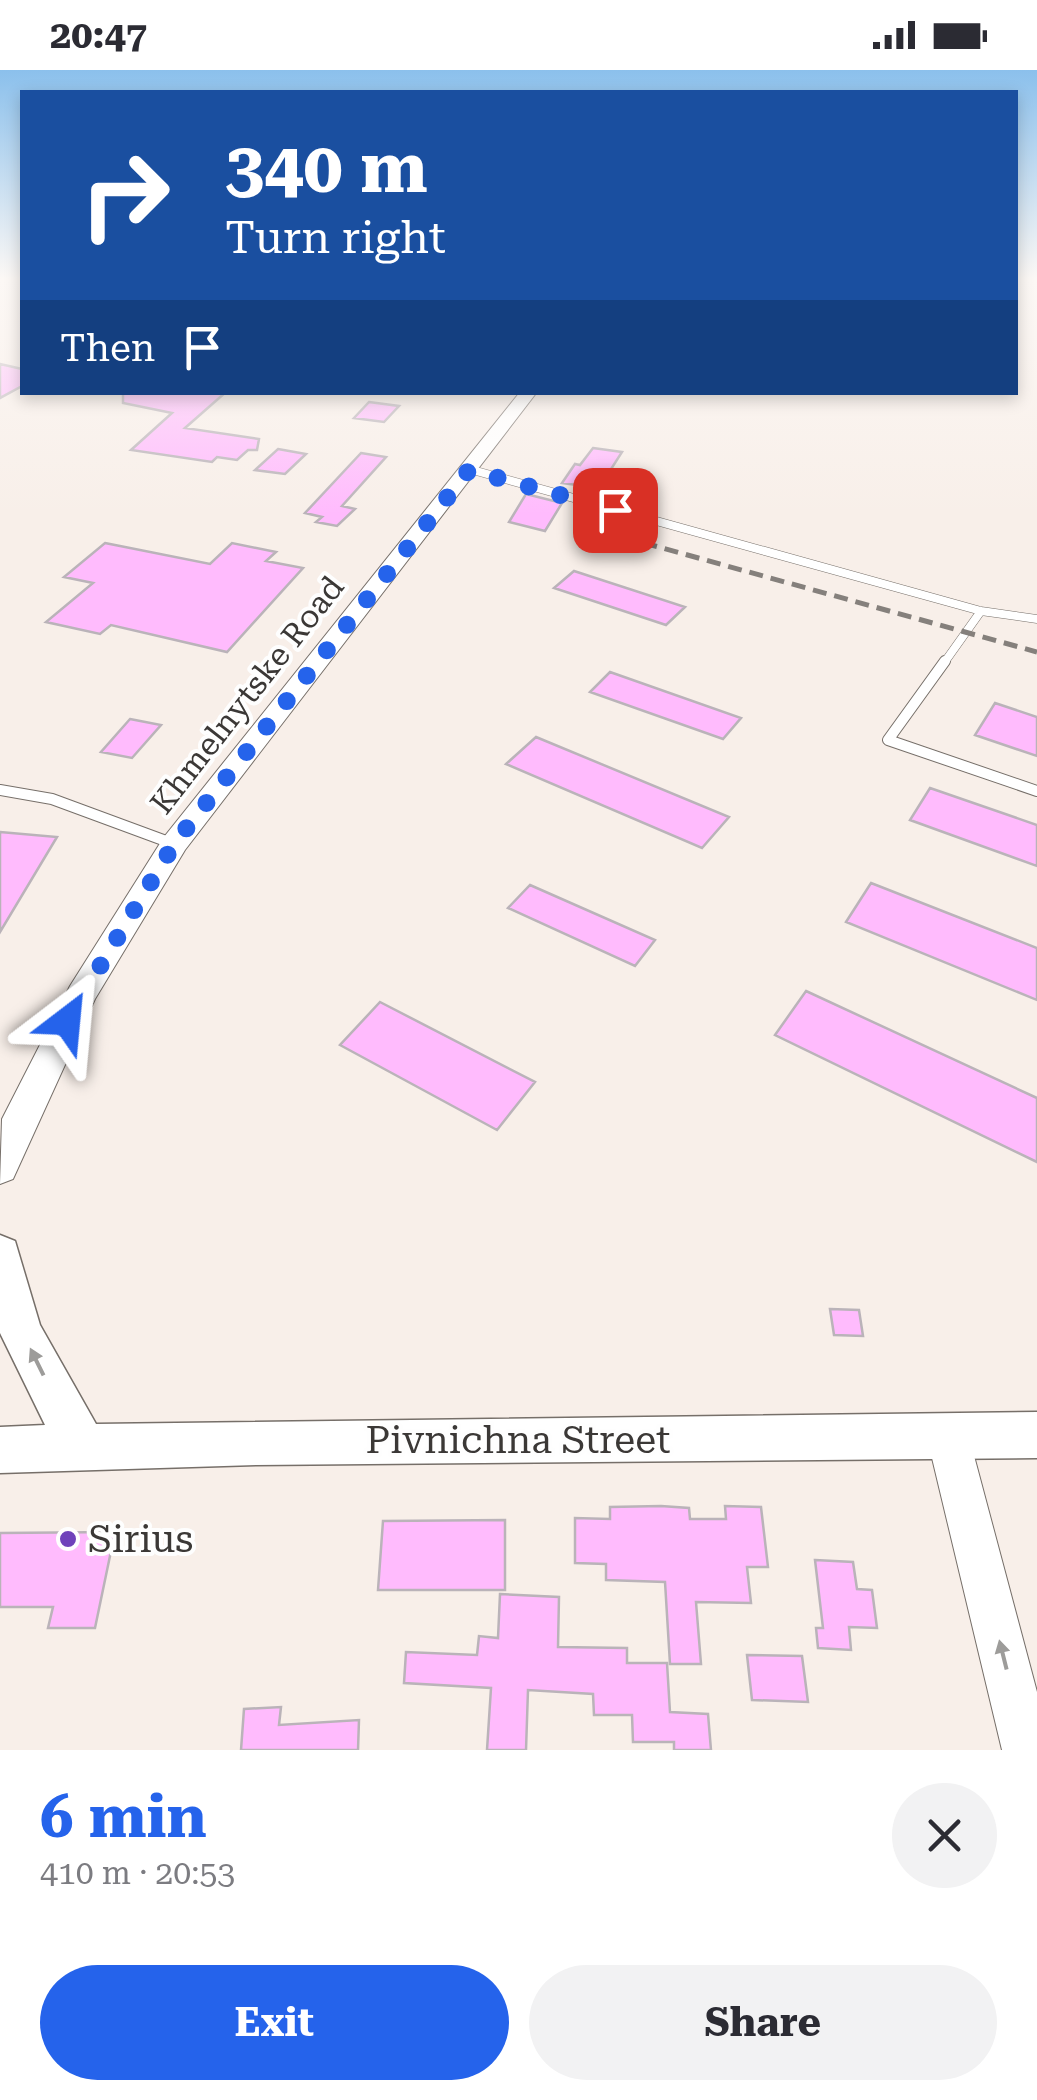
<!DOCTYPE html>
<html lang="en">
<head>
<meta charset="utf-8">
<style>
	body { margin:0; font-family:"Roboto Serif",serif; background:#f2f2f3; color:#2b2b33; height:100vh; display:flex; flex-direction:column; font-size:38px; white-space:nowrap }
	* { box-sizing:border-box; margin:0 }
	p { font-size:32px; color:#7c7c81 }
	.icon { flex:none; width:55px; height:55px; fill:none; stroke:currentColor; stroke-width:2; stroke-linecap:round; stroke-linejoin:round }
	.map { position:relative; height:1680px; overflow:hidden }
	.side { display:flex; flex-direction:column; background:#fff; flex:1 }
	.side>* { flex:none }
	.top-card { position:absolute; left:20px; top:20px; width:998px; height:305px; border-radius:0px; box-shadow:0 5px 15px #0003; background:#1a4fa0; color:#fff; overflow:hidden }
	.pin { position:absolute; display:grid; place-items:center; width:85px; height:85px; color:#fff; margin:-42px; border-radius:20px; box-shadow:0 5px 15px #0006 }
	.me { position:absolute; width:110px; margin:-55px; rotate:29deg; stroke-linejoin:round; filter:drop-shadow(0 0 8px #0008) }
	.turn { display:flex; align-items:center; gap:35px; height:210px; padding:0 40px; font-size:45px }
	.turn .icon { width:130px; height:130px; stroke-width:2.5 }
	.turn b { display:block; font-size:70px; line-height:85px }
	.then { display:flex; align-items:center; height:95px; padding:0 40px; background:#0003; gap:20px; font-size:38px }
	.round { display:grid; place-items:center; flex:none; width:105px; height:105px; border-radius:52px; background:#f2f2f3 }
	.headline { display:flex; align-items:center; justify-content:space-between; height:170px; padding:0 40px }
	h1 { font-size:60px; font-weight:700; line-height:75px; color:#2563eb }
	.action { display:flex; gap:20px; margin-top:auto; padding:20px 40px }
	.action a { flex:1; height:115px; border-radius:60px; background:#2563eb; color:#fff; font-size:40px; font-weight:700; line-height:115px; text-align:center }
	.action a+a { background:#f2f2f3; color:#2b2b33 }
	.status { display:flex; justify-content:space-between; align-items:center; height:70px; padding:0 50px; background:#fff; direction:ltr }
	.status svg { height:28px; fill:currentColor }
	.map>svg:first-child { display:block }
</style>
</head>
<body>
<div class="status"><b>20:47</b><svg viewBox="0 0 49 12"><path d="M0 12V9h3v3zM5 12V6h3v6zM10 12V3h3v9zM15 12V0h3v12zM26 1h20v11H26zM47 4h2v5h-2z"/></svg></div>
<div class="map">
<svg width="1037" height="1680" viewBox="0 0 1037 1680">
	<rect width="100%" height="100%" fill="#f8efe9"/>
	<path fill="#ffbbfd" stroke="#bab3b9" stroke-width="2.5" d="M0 294 22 299V316L0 328Z
		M123 322H226L185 358 259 369 257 380H248L237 390 217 387 212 392 131 380 172 343 123 333Z
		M369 332 399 336 384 352 354 348Z
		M593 378 622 382 599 418 562 413 575 394 580 395Z
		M278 379 306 384 285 404 255 400Z
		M361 383 386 387 342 436 355 439 337 456 316 452 322 447 305 443Z
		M526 424 562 433 545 461 509 452Z
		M105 473 210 494 232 473 276 482 266 491 303 498 227 582 111 555 100 564 46 552 93 513 64 507Z
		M574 501 685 537 666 555 554 518Z
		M610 602 741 648 723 669 590 622Z
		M995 633 1037 647V686L975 665Z
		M130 649 161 655 132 688 101 682Z
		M536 667 729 747 702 778 506 694Z
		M930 718 1037 755V796L910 750Z
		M0 762 57 767 0 862Z
		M871 813 1037 878V930L846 852Z
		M530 815 655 870 635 896 508 838Z
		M806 921 1037 1028V1092L775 965Z
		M380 932 535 1012 497 1060 340 975Z
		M830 1239 859 1240 863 1266 834 1265Z
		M661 1436 689 1438 690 1449H726L725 1436 761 1437 768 1497H747L751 1533 696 1532 701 1594H670L665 1512 606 1510V1494L575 1493V1448L610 1449V1437Z
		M505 1450V1520H378L383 1451Z
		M115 1462 95 1558H48L53 1537H0V1463Z
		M815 1490 853 1492 857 1519 872 1520 877 1558 849 1557 851 1580 818 1578 816 1558H823Z
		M500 1524 559 1527 558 1577 627 1578V1593H667L670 1642 708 1644 711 1680H674V1672H633L632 1645H594L593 1624 528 1620 526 1680H487L491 1618 404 1613 406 1582 477 1585 479 1566 498 1568Z
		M747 1585 802 1586 808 1632 752 1630Z
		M281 1637 279 1655 359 1650 358 1680H241L244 1639Z"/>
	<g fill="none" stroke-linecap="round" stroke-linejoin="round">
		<defs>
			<path id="service-far1" d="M469 399 981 541 1037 549
				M944 593 981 541"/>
			<path id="service" d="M945 591 888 670 1037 721
				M0 720 52 729 174 774"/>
			<path id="tertiary" d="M520 322H537L185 780 95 929 13 1109 0 1114 2 1049 70 916 164 767Z
				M948 1346 963 1352 969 1367 1037 1622V1680H1002L927 1367 933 1352Z"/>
			<path id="secondary" d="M0 1165 15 1171 40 1255 96 1354 1037 1342V1388L256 1395 0 1403V1357L45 1355 0 1263Z"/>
		</defs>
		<use href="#service-far1" stroke="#766f69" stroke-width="9"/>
		<use href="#service" stroke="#766f69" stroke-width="12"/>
		<use href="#tertiary" stroke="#766f69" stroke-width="2"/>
		<use href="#secondary" stroke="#766f69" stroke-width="3"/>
		<use href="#service-far1" stroke="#fff" stroke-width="8"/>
		<use href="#service" stroke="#fff" stroke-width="10"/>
		<use href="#tertiary" fill="#fff" fill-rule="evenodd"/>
		<use href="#secondary" fill="#fff" fill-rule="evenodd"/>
		<path stroke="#85807c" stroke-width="5" stroke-dasharray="14 8" stroke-linecap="butt" d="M601 461 1037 582"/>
	</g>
	<defs><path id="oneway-solid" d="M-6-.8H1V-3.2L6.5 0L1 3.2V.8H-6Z" transform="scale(2.5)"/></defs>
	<g fill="#9d9c9a">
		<use href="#oneway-solid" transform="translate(37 1292) rotate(-116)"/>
		<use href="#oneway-solid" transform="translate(1003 1585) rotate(-104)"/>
	</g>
	<linearGradient id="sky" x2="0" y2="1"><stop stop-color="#8bc0ec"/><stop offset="0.47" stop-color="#fcf8f5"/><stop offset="1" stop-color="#fcf8f5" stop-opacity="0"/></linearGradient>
	<rect width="1037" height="444" fill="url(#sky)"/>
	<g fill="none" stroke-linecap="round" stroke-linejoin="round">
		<path stroke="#2563eb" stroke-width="18" stroke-dasharray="0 32.4" d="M67 951 174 774 469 400 615 440"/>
	</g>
	<circle fill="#6f42ba" stroke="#fefefe" stroke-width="4" cx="68" cy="1469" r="10"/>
	<g text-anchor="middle" stroke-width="8" stroke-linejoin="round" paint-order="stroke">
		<g font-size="32" fill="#3b3836" stroke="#fefefe">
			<text transform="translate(247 625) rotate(-52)" y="11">Khmelnytske Road</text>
		</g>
		<g font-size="38" fill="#3b3836" stroke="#fefefe">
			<text x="518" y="1383">Pivnichna Street</text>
		</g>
		<g font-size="38" fill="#3b3836" stroke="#fefefe" text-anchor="start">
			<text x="88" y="1482">Sirius</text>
		</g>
	</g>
</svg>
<div class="pin" style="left:615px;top:440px;background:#d93025"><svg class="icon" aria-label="arrive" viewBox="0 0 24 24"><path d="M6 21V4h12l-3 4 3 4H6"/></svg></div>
<svg class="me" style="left:67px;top:951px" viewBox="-20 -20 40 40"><path d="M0-17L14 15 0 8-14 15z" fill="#2563eb" stroke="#fff" stroke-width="4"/></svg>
<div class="top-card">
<div class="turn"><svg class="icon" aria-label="right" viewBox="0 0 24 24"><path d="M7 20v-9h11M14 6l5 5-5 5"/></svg><div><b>340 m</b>Turn right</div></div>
<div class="then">Then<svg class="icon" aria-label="arrive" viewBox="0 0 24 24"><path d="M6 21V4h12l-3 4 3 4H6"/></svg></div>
</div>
</div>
<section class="side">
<div class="headline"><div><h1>6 min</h1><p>410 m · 20:53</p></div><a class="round"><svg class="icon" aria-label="close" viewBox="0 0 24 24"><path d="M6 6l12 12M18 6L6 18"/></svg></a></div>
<div class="action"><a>Exit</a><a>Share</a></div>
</section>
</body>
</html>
